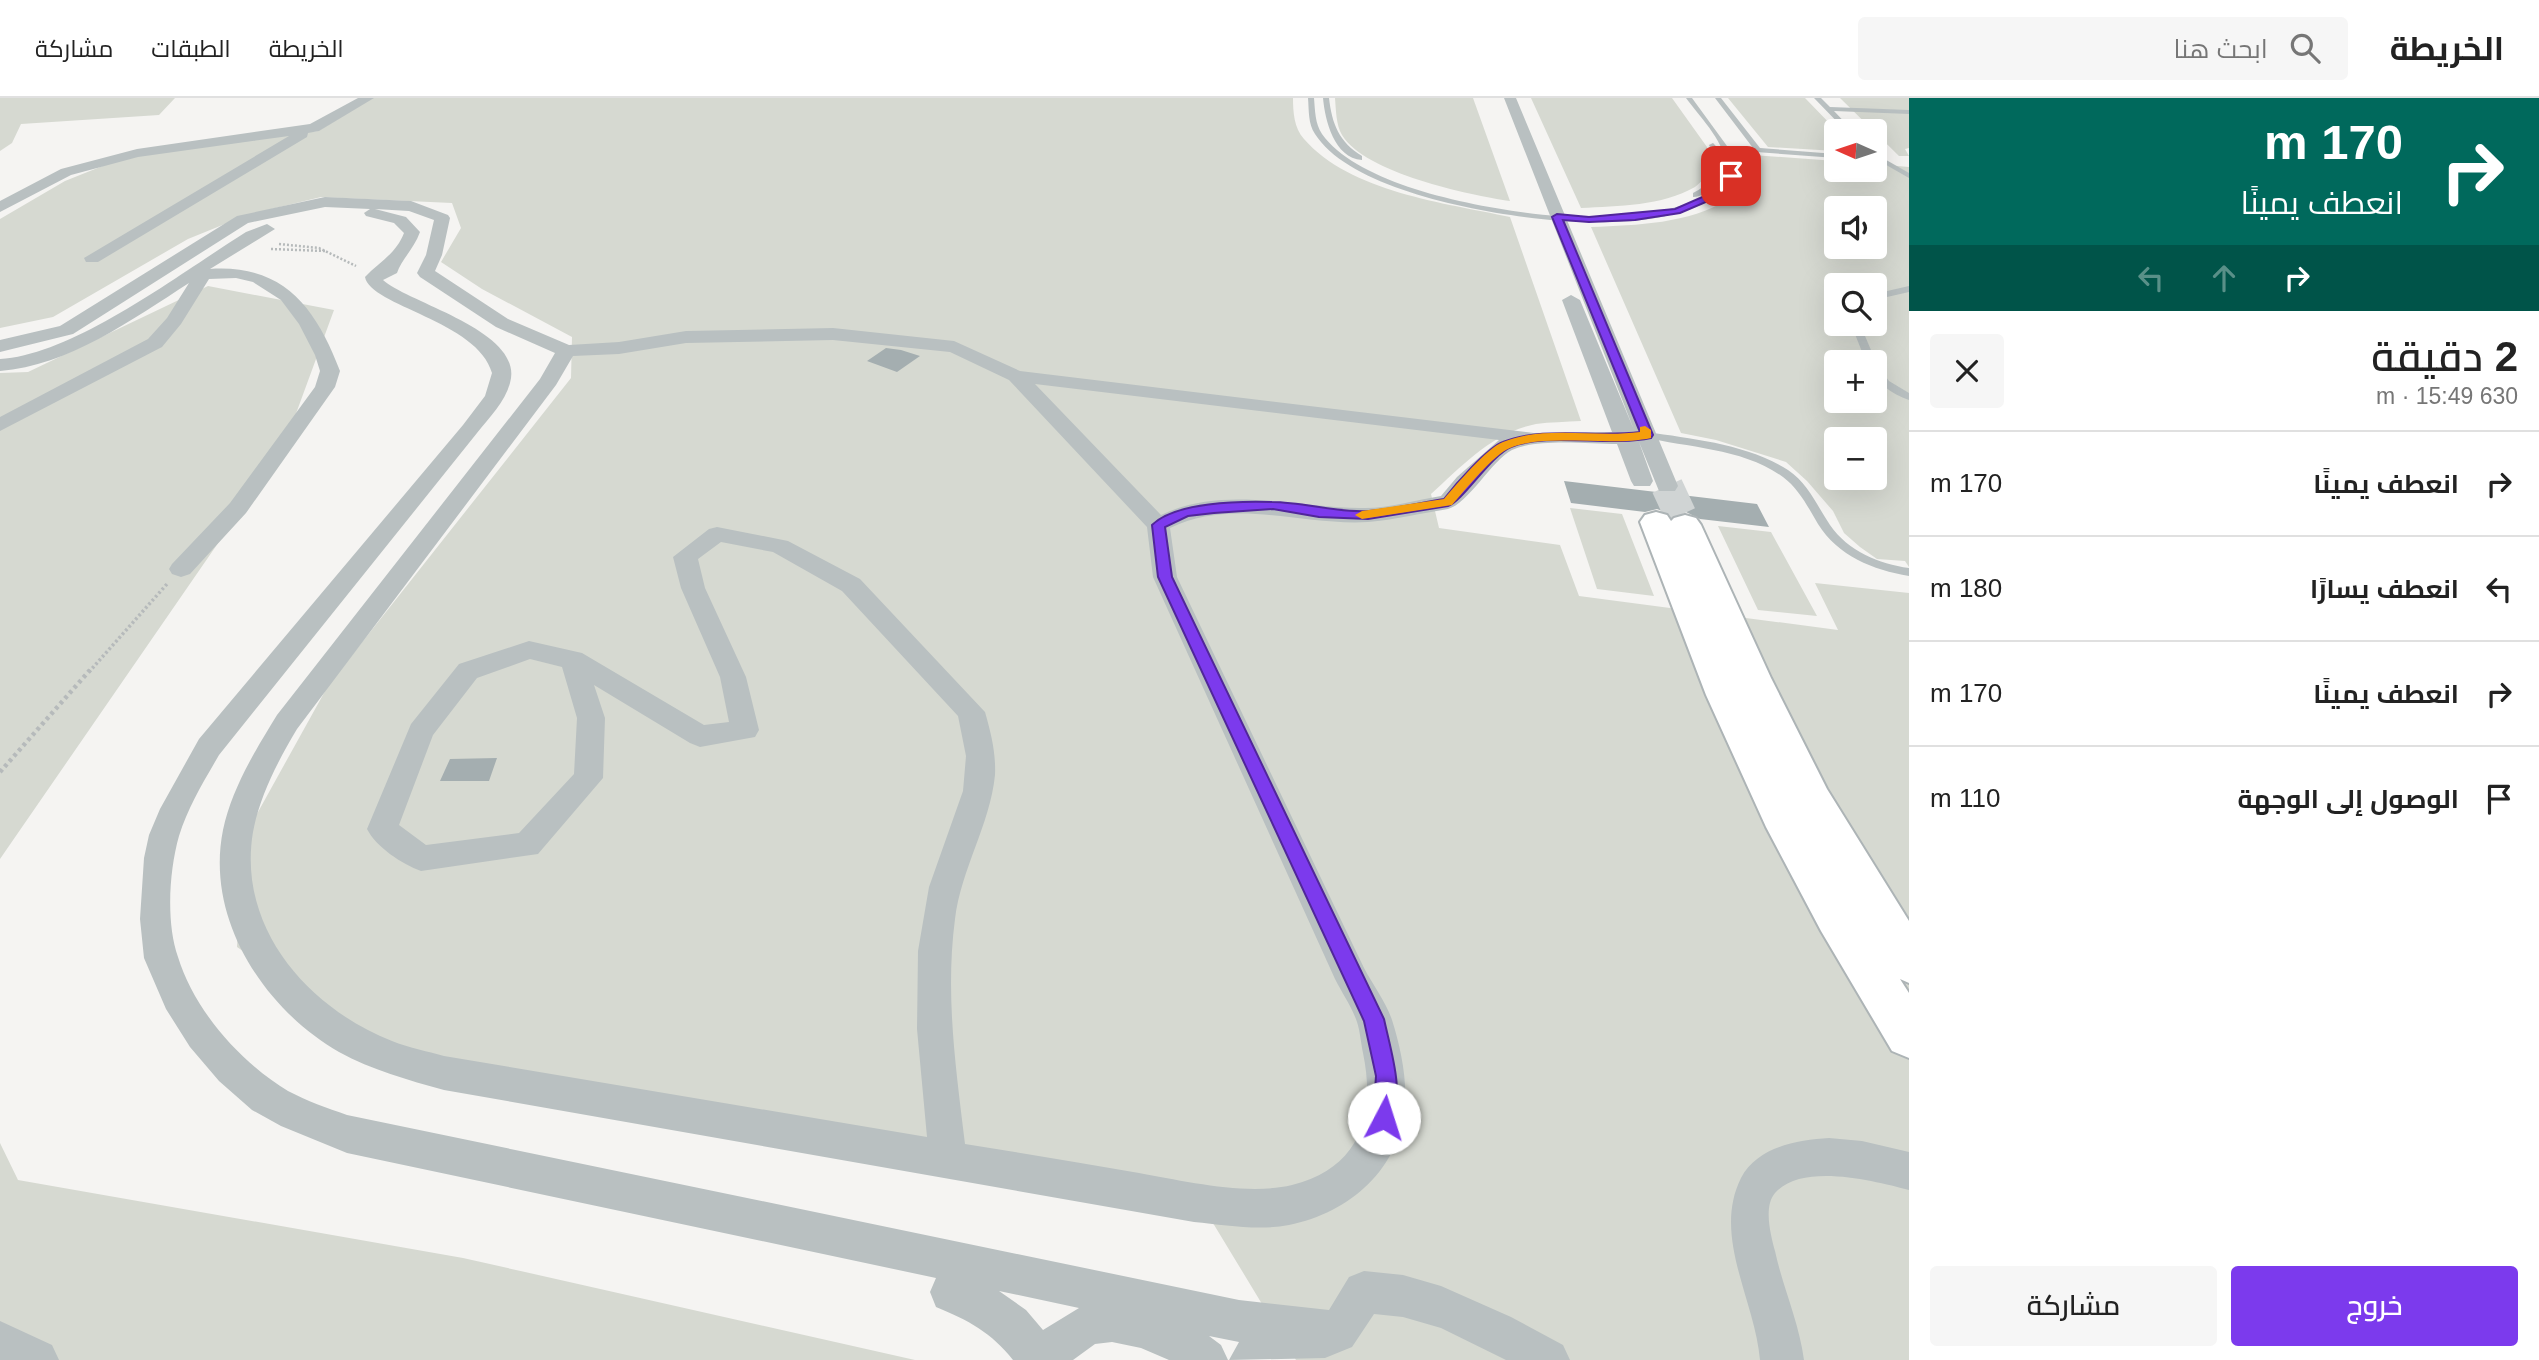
<!DOCTYPE html>
<html lang="ar">
<head>
<meta charset="utf-8">
<style>
	body { margin:0; font-family:Helvetica,Cairo,sans-serif; background:#f6f6f6; color:#222; direction:rtl; height:100vh; display:flex; flex-direction:column; font-size:26px; white-space:nowrap }
	* { box-sizing:border-box; margin:0 }
	p { font-size:23px; color:#767676 }
	.icon { flex:none; width:38px; height:38px; fill:none; stroke:currentColor; stroke-width:2; stroke-linecap:round; stroke-linejoin:round }
	.map { position:relative; flex:1; overflow:hidden; direction:ltr }
	.panel { display:flex; flex-direction:column; background:#fff; width:630px }
	.panel>* { flex:none }
	.top-card { background:#00695c; color:#fff; overflow:hidden }
	.needle { width:46px; rotate:273deg }
	.controls { position:absolute; left:1824px; top:21px; display:grid; gap:14px }
	.controls a { display:grid; place-items:center; width:63px; height:63px; border-radius:7px; background:#fff; box-shadow:0 7px 28px #0002; font-size:35px }
	.pin { position:absolute; display:grid; place-items:center; width:60px; height:60px; color:#fff; margin:-30px; border-radius:14px; box-shadow:0 4px 10px #0006 }
	.me { position:absolute; width:77px; margin:-38px; rotate:5deg; stroke-linejoin:round; filter:drop-shadow(0 0 5px #0008) }
	.turn { display:flex; align-items:center; gap:24px; height:147px; padding:0 21px; font-size:32px }
	.turn .icon { width:91px; height:91px; stroke-width:2.5 }
	.turn b { display:block; font-size:49px; line-height:60px }
	.lanes { display:flex; align-items:center; height:66px; padding:0 21px; background:#0003; justify-content:center; gap:35px; direction:ltr }
	.lanes .off { opacity:.35 }
	.round { display:grid; place-items:center; flex:none; width:74px; height:74px; border-radius:7px; background:#f6f6f6 }
	.headline { display:flex; align-items:center; justify-content:space-between; height:119px; padding:0 21px }
	h1 { font-size:42px; font-weight:600; line-height:52px }
	.cta { display:flex; gap:14px; margin-top:auto; padding:14px 21px }
	.cta a { flex:1; height:80px; border-radius:7px; background:#7c3aed; color:#fff; font-size:28px; font-weight:600; line-height:80px; text-align:center }
	.cta a+a { background:#f6f6f6; color:#222 }
	ul { padding:0; list-style:none }
	li { display:flex; align-items:center; gap:21px; height:105px; padding:0 21px; border-top:2px solid #e0e0e0 }
	li div { flex:1 }
	li b { display:block; font-size:26px }
	li em { font-style:normal }
	header { display:flex; align-items:center; gap:42px; box-sizing:border-box; height:98px; padding:0 35px; background:#fff; border-bottom:2px solid #e0e0e0 }
	header strong { font-size:33px }
	nav { display:flex; gap:38px; margin-inline-start:auto; font-size:24px }
	.search { width:490px; height:63px; background:#f6f6f6; display:flex; align-items:center; gap:18px; box-sizing:border-box; padding:0 24px; border-radius:7px; color:#767676; font-size:26px }
	main { display:flex; flex:1; min-height:0 }
	.map>svg:first-child { display:block }
</style>
</head>
<body>
<header>
<strong>الخريطة</strong>
<div class="search"><svg class="icon" aria-label="search" viewBox="0 0 24 24"><circle cx="10" cy="10" r="6"/><path d="M15 15l6 6"/></svg>ابحث هنا</div>
<nav><a>الخريطة</a><a>الطبقات</a><a>مشاركة</a></nav>
</header>
<main>
<section class="panel">
<div class="top-card">
<div class="turn"><svg class="icon" aria-label="right" viewBox="0 0 24 24"><path d="M7 20v-9h11M14 6l5 5-5 5"/></svg><div><b>170 m</b>انعطف يمينًا</div></div>
<div class="lanes"><svg class="icon off" aria-label="left" viewBox="0 0 24 24"><path d="M17 20v-9H6M10 6l-5 5 5 5"/></svg><svg class="icon off" aria-label="ahead" viewBox="0 0 24 24"><path d="M12 20V5M6 11l6-6 6 6"/></svg><svg class="icon" aria-label="right" viewBox="0 0 24 24"><path d="M7 20v-9h11M14 6l5 5-5 5"/></svg></div>
</div>
<div class="headline"><div><h1>2 دقيقة</h1><p>630 m · 15:49</p></div><a class="round"><svg class="icon" aria-label="close" viewBox="0 0 24 24"><path d="M6 6l12 12M18 6L6 18"/></svg></a></div>
<ul>
<li><svg class="icon" aria-label="right" viewBox="0 0 24 24"><path d="M7 20v-9h11M14 6l5 5-5 5"/></svg><div><b>انعطف يمينًا</b></div><em>170 m</em></li>
<li><svg class="icon" aria-label="left" viewBox="0 0 24 24"><path d="M17 20v-9H6M10 6l-5 5 5 5"/></svg><div><b>انعطف يسارًا</b></div><em>180 m</em></li>
<li><svg class="icon" aria-label="right" viewBox="0 0 24 24"><path d="M7 20v-9h11M14 6l5 5-5 5"/></svg><div><b>انعطف يمينًا</b></div><em>170 m</em></li>
<li><svg class="icon" aria-label="arrive" viewBox="0 0 24 24"><path d="M6 21V4h12l-3 4 3 4H6"/></svg><div><b>الوصول إلى الوجهة</b></div><em>110 m</em></li>
</ul>
<div class="cta"><a>خروج</a><a>مشاركة</a></div>
</section>
<div class="map">
<svg width="1909" height="1262" viewBox="0 0 1909 1262">
	<rect width="100%" height="100%" fill="#f5f4f2"/>
	<path fill="#d6d9d1" fill-rule="evenodd" d="M0 0H175L159 17 21 26 12 45 0 53Z
		M372 0H1293C1293 14 1294 30 1304 41 1350 94 1445 105 1510 119L1581 323C1566 324 1550 324 1536 326 1492 335 1463 367 1431 396L1439 430 1560 447 1579 498 1838 532 1815 485 1909 495V1262H1296L1199 1102 410 968 237 849 243 741 329 586 571 280 572 239 482 191 441 164 461 130 452 105 321 99 247 117 188 141 53 219 0 230V121L65 83 115 63 169 52 318 33Z
		M1335 0H1473L1510 103C1469 97 1365 75 1342 37 1336 27 1336 12 1335 0Z
		M1531 0H1672L1707 49 1711 72C1706 77 1701 85 1695 89 1662 108 1618 108 1581 110Z
		M1728 0H1805L1837 33 1836 53 1768 49Z
		M1840 0H1909V50L1905 51 1909 58H1899Z
		M1738 56 1836 63V72H1874V66L1909 69V469L1905 463 1877 461 1860 449 1844 435 1833 413 1807 383 1786 364 1716 342 1681 335 1591 129C1638 127 1688 126 1729 101 1736 97 1741 87 1746 80V66ZM1836 110H1874V149H1836ZM1836 187H1874V226H1836ZM1836 264H1874V303H1836ZM1836 341H1874V380H1836Z
		M208 188 334 212 283 351 0 761V275L28 274Z
		M1570 410 1622 416 1654 498 1597 491Z
		M1718 428 1771 434 1817 518 1758 512Z
		M0 1045 18 1082 463 1160 915 1262H0Z"/>
	<path fill="#a4aeb0" d="M886 250 901 252 920 258 897 274 867 263Z
		M1564 383 1757 406 1769 429 1700 421 1686 414 1673 417 1657 411 1645 414 1571 405Z
		M497 660 489 683H440L450 661Z"/>
	<g fill="none" stroke-linecap="round" stroke-linejoin="round">
		<path stroke="#d0d4d4" stroke-width="32" stroke-dasharray="32 17" stroke-linecap="butt" d="M1667 388 1685 427"/>
		<defs>
			<path id="primary" d="M1656 414 1667 417 1671 423 1674 420 1685 417 1696 420 1701 427 1771 580 1827 691 1909 823V885L1900 881 1909 895V960L1892 953 1821 833 1766 729 1706 597 1640 424 1645 417Z"/>
		</defs>
		<use href="#primary" stroke="#adb4b6" stroke-width="4"/>
		<path stroke="#b6babb" stroke-width="2.5" stroke-dasharray="2 2" stroke-linecap="butt" d="M279 146 319 150 356 168
			M271 151 325 153"/>
		<path stroke="#b6babb" stroke-width="3.5" stroke-dasharray="2.5 2.5" stroke-linecap="butt" d="M89 574 167 486"/>
		<path stroke="#b6babb" stroke-width="4.5" stroke-dasharray="3.5 3.5" stroke-linecap="butt" d="M0 674 90 572"/>
		<path fill="#b9c0c1" fill-rule="evenodd" d="M1308 0H1314C1315 12 1315 26 1322 36 1365 96 1520 118 1590 120 1620 120 1651 117 1680 108 1698 103 1720 95 1727 77 1729 47 1702 22 1686 0H1692L1727 48 1753 50 1715 0H1721L1760 50 1836 56V60L1729 52C1741 76 1730 92 1708 103 1674 121 1631 125 1593 124 1523 124 1355 99 1315 36 1308 26 1309 12 1308 0Z
			M1323 0H1329C1332 26 1339 44 1362 58V62C1334 60 1325 22 1323 0Z
			M1814 0H1821L1830 9 1909 12V16L1834 13 1853 33H1846Z
			M1713 45C1732 62 1719 98 1693 99V95C1715 84 1719 69 1709 47Z
			M1874 55 1909 75V80L1874 60Z
			M1909 188V194L1874 202V196Z
			M1851 226H1860L1876 264 1874 266 1866 264Z
			M1874 266 1877 267 1889 283 1909 295V302C1892 296 1874 285 1874 266Z
			M1647 334C1693 341 1747 346 1788 372 1808 385 1817 408 1830 427 1848 453 1879 466 1909 470V478C1873 472 1838 458 1818 426 1808 409 1799 391 1783 379 1743 350 1689 350 1643 339L1642 337Z"/>
		<path fill="#b9c0c1" fill-rule="evenodd" d="M358 0H374L319 33 308 35 307 39 98 164H86L84 160 289 38 138 59 71 77 0 114V103L61 71 137 51 310 26Z
			M1504 0H1516L1678 388 1675 393H1659L1639 344 1653 383 1650 388H1634L1631 383 1617 346C1589 346 1537 340 1512 352 1492 362 1468 406 1448 411 1422 415 1394 422 1368 424 1302 428 1234 399 1170 430L1177 479 1364 870C1373 887 1386 904 1392 922 1400 947 1407 979 1405 1006 1401 1070 1350 1115 1289 1127 1258 1133 1225 1127 1194 1124L444 992C408 982 372 972 339 954 264 911 205 821 223 732 232 690 255 653 277 617L540 281 555 255 496 229 420 179 417 175 426 157 434 122 409 113 375 111 406 119 420 134C414 151 401 162 397 175L383 182C410 206 525 233 510 285 505 304 489 320 477 335L219 657C204 683 188 709 179 738 169 773 166 825 178 859 194 912 241 965 288 993 307 1003 327 1010 347 1017L1239 1202 1329 1212 1349 1179 1364 1173 1403 1177 1441 1188 1511 1219 1563 1247 1570 1262H1506L1441 1230 1403 1219 1374 1216 1352 1249 1325 1260 1229 1262 1239 1244 1209 1238 1221 1247 1228 1262H1169L1141 1250 1112 1244 1095 1246 1073 1262H1013C992 1235 968 1222 936 1209L930 1194 936 1180 347 1055 281 1028 252 1012 219 983 190 949 166 911 144 860 140 821 144 760 149 737 160 711 199 641 463 327 485 298 492 275C478 223 370 208 365 179 379 164 396 156 404 135L394 125 366 118 364 115 370 111 325 109 248 125 73 236 0 254V242L60 228 237 118 325 99 411 103 448 117 450 120 442 157 435 173 508 221 569 247 619 244 686 233 833 230 954 243 1020 273 1534 335 1612 334 1562 202 1571 197 1580 202 1634 332ZM833 242 950 254 1009 282 1147 429 1153 479 1335 881C1342 895 1352 909 1357 924 1360 933 1361 945 1363 955 1376 1018 1360 1070 1292 1087 1247 1098 1184 1083 1139 1075 1081 1065 1023 1055 965 1046 956 971 945 897 955 821 961 771 990 727 995 677 996 655 991 635 985 614L860 481 788 443 717 429 709 431 673 459 681 490 720 579 729 624 704 627 582 555 529 543 520 546 459 566 411 626 367 731C376 749 402 766 421 773L538 756 603 680 605 620 594 587 690 645 700 649 755 639 759 632 746 579 705 490 698 461 721 444 773 454 842 493 958 618 966 658 963 693 929 789 918 853 917 931 927 1039 444 958C427 953 409 950 392 943 308 910 237 830 253 734 260 697 278 663 297 631L556 287 573 258 619 256 686 245ZM1035 286 1499 342 1457 379 1441 398C1416 402 1390 410 1365 410 1298 411 1225 386 1161 417ZM530 561 562 569 577 620 574 676 519 735 426 747 399 727 433 637 477 580ZM999 1193 1079 1210 1043 1232 1026 1212Z
			M267 126 275 131 210 171C284 166 316 210 340 273L335 289 246 415 190 476 181 479 172 476 169 471 172 466 230 405 315 289 320 273 315 257 299 226 281 202 253 184 236 180 209 181 181 226 162 249 0 333V319L148 241 167 220 189 185C133 221 68 268 0 273V261C74 257 182 174 246 134Z
			M1829 1040 1862 1043 1909 1054V1092C1875 1083 1802 1064 1775 1095 1763 1109 1771 1138 1775 1153 1783 1190 1799 1224 1804 1262H1760C1755 1202 1712 1138 1741 1080 1757 1049 1797 1042 1829 1040Z
			M0 1223 52 1247 59 1262H0Z"/>
		<use href="#primary" fill="#fff" fill-rule="evenodd"/>
	</g>
	<path fill="#7c3aed" stroke="#51269a" stroke-width="2" d="M1728 77 1735 78 1720 98 1680 115 1635 122 1589 124 1563 122 1653 337 1651 340C1609 349 1548 334 1511 349 1491 357 1463 403 1448 408L1368 421 1319 419 1273 411 1214 415 1188 418 1165 429 1172 479 1384 921C1391 954 1405 994 1391 1027L1384 1030 1376 1027 1373 1020 1376 978 1364 923 1158 479 1152 427C1175 404 1240 403 1272 404 1304 404 1336 415 1369 413 1394 411 1419 405 1444 401 1455 387 1487 350 1503 344 1542 328 1598 340 1640 334L1552 119 1557 116 1589 119 1675 111 1714 94Z"/>
	<path fill="#f59e0b" d="M1645 328 1651 332V340C1611 349 1544 335 1510 350 1494 356 1464 393 1452 407L1362 421 1355 417 1362 413 1444 401C1456 387 1487 350 1503 344 1544 327 1596 340 1640 334V329Z"/>
</svg>
<div class="controls">
<a><svg class="needle" viewBox="-14 -14 28 28"><path d="M0-13l5 13h-10z" fill="#e53935"/><path d="M0 13l5-13h-10z" fill="#767676"/></svg></a>
<a><svg class="icon" aria-label="sound" viewBox="0 0 24 24"><path d="M4 9h4l5-4v14l-5-4H4zM17 9q2 3 0 6"/></svg></a>
<a><svg class="icon" aria-label="search" viewBox="0 0 24 24"><circle cx="10" cy="10" r="6"/><path d="M15 15l6 6"/></svg></a>
<a>+</a>
<a>−</a>
</div>
<div class="pin" style="left:1731px;top:78px;background:#d93025"><svg class="icon" aria-label="arrive" viewBox="0 0 24 24"><path d="M6 21V4h12l-3 4 3 4H6"/></svg></div>
<svg class="me" style="left:1384px;top:1020px" viewBox="-20 -20 40 40"><circle r="19" fill="#fff"/><path d="M0-13L10 11 0 6-10 11z" fill="#7c3aed"/></svg>
</div>
</main>
</body>
</html>
